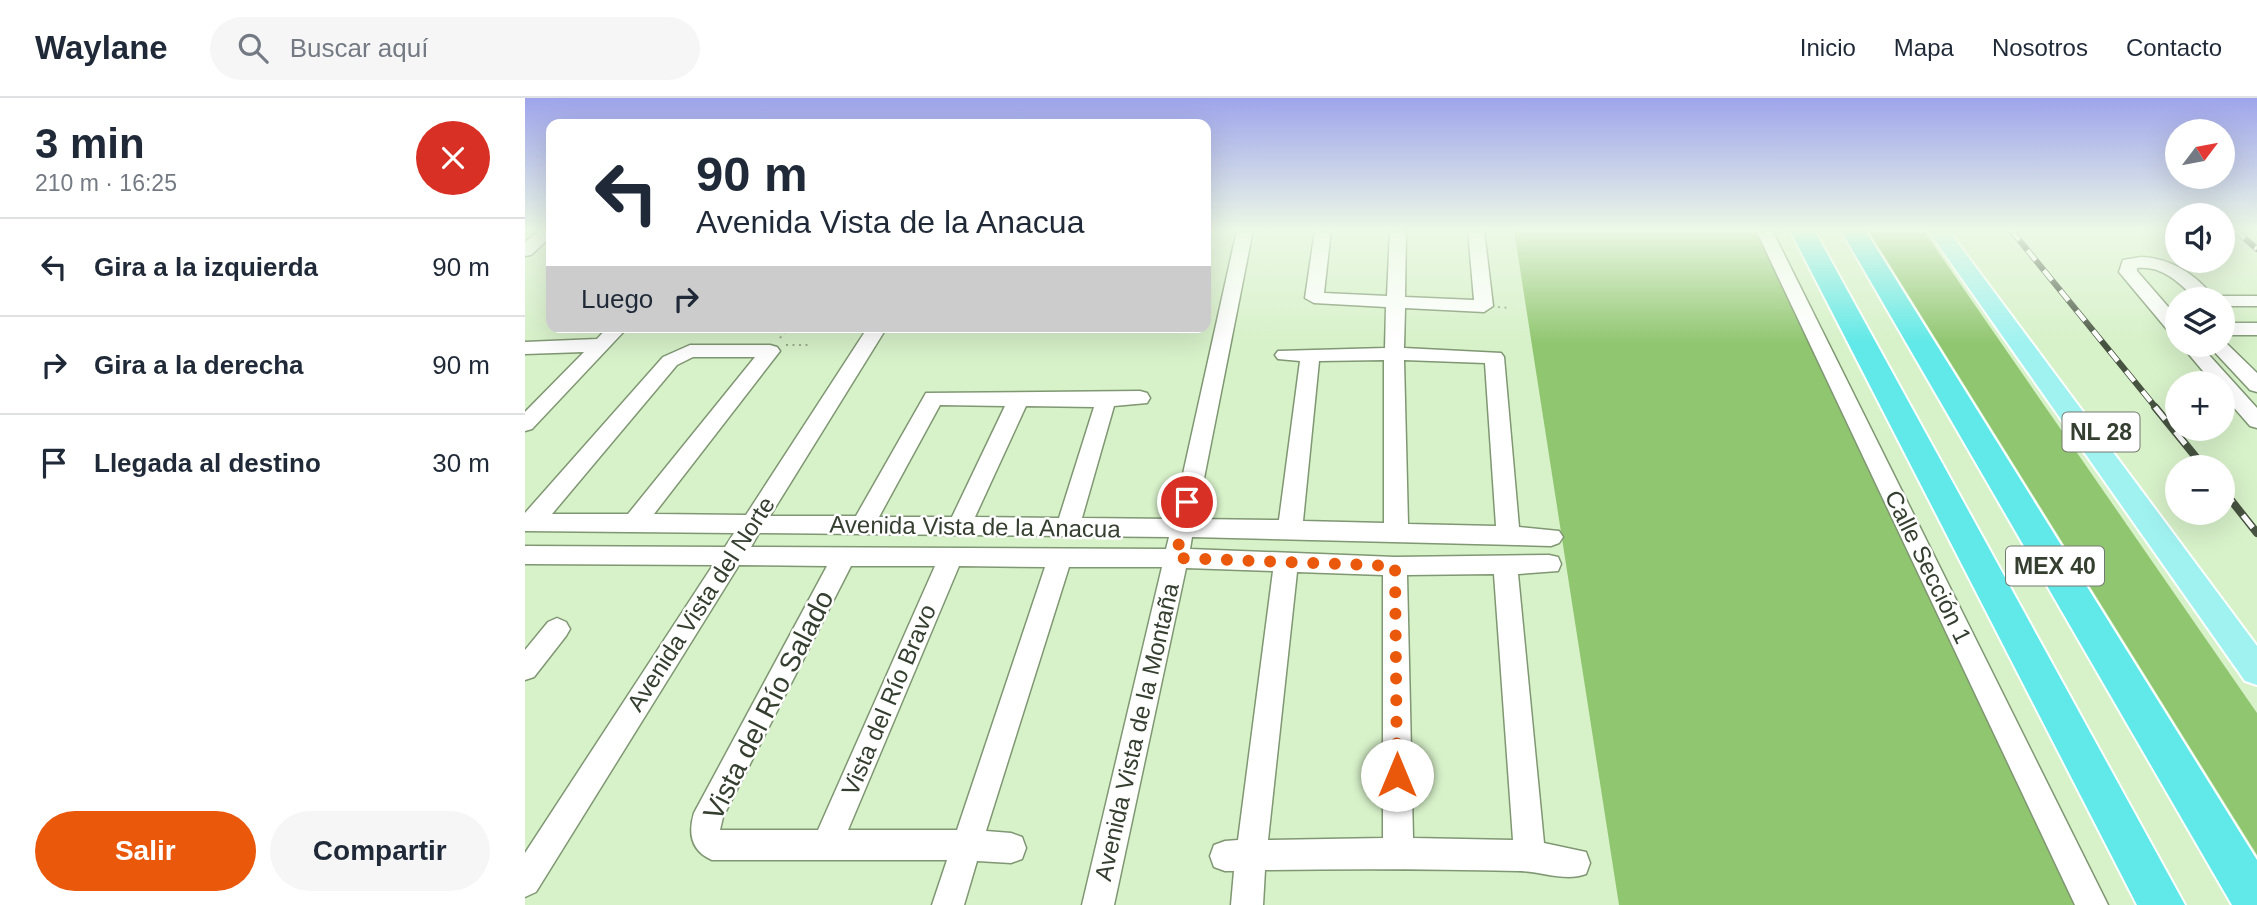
<!DOCTYPE html>
<html lang="es">
<head>
<meta charset="utf-8">
<style>
	body { margin:0; font-family:Helvetica,sans-serif; background:#f6f6f7; color:#1f2937; height:100vh; display:flex; flex-direction:column; font-size:26px; white-space:nowrap }
	* { box-sizing:border-box; margin:0 }
	p { font-size:23px; color:#747a83 }
	.icon { flex:none; width:38px; height:38px; fill:none; stroke:currentColor; stroke-width:2; stroke-linecap:round; stroke-linejoin:round }
	.map { position:relative; flex:1; overflow:hidden }
	.sheet { display:flex; flex-direction:column; background:#fff; width:525px }
	.sheet>* { flex:none }
	.banner { position:absolute; left:21px; top:21px; width:665px; height:214px; border-radius:14px; box-shadow:0 7px 28px #0002; background:#fff; color:#1f2937; overflow:hidden }
	.needle { width:46px; rotate:58deg }
	.fabs { position:absolute; left:1640px; top:21px; display:grid; gap:14px }
	.fabs a { display:grid; place-items:center; width:70px; height:70px; border-radius:50%; background:#fff; box-shadow:0 7px 28px #0002; font-size:35px }
	.pin { position:absolute; display:grid; place-items:center; width:60px; height:60px; color:#fff; margin:-30px; border:4px solid #fff; border-radius:50%; box-shadow:0 2px 7px #0007 }
	.me { position:absolute; width:77px; margin:-38px; rotate:0deg; stroke-linejoin:round; filter:drop-shadow(0 0 5px #0008) }
	.turn { display:flex; align-items:center; gap:24px; height:147px; padding:0 35px; font-size:32px }
	.turn .icon { width:91px; height:91px; stroke-width:2.5 }
	.turn b { display:block; font-size:49px; line-height:60px }
	.then { display:flex; align-items:center; height:66px; padding:0 35px; background:#0003; gap:14px; font-size:26px }
	.round { display:grid; place-items:center; flex:none; width:74px; height:74px; border-radius:37px; background:#f6f6f7 }
	.summary { display:flex; align-items:center; justify-content:space-between; height:119px; padding:0 35px }
	h1 { font-size:42px; font-weight:700; line-height:52px }
	.button { display:flex; gap:14px; margin-top:auto; padding:14px 35px }
	.button a { flex:1; height:80px; border-radius:42px; background:#ea580c; color:#fff; font-size:28px; font-weight:700; line-height:80px; text-align:center }
	.button a+a { background:#f6f6f7; color:#1f2937 }
	ul { padding:0; list-style:none }
	li { display:flex; align-items:center; gap:21px; height:98px; padding:0 35px; border-top:2px solid #e0e1e3 }
	li div { flex:1 }
	li b { display:block; font-size:26px }
	li em { font-style:normal }
	header { display:flex; align-items:center; gap:42px; box-sizing:border-box; height:98px; padding:0 35px; background:#fff; border-bottom:2px solid #e0e1e3 }
	header strong { font-size:33px }
	nav { display:flex; gap:38px; margin-inline-start:auto; font-size:24px }
	.search { width:490px; height:63px; background:#f6f6f7; display:flex; align-items:center; gap:18px; box-sizing:border-box; padding:0 24px; border-radius:38px; color:#747a83; font-size:26px }
	main { display:flex; flex:1; min-height:0 }
	.map>svg:first-child { display:block }
</style>
</head>
<body>
<header>
<strong>Waylane</strong>
<div class="search"><svg class="icon" aria-label="search" viewBox="0 0 24 24"><circle cx="10" cy="10" r="6"/><path d="M15 15l6 6"/></svg>Buscar aquí</div>
<nav><a>Inicio</a><a>Mapa</a><a>Nosotros</a><a>Contacto</a></nav>
</header>
<main>
<section class="sheet">
<div class="summary"><div><h1>3 min</h1><p>210 m · 16:25</p></div><a class="round" style="background:#d93025;color:#fff"><svg class="icon" aria-label="close" viewBox="0 0 24 24"><path d="M6 6l12 12M18 6L6 18"/></svg></a></div>
<ul>
<li><svg class="icon" aria-label="left" viewBox="0 0 24 24"><path d="M17 20v-9H6M10 6l-5 5 5 5"/></svg><div><b>Gira a la izquierda</b></div><em>90 m</em></li>
<li><svg class="icon" aria-label="right" viewBox="0 0 24 24"><path d="M7 20v-9h11M14 6l5 5-5 5"/></svg><div><b>Gira a la derecha</b></div><em>90 m</em></li>
<li><svg class="icon" aria-label="arrive" viewBox="0 0 24 24"><path d="M6 21V4h12l-3 4 3 4H6"/></svg><div><b>Llegada al destino</b></div><em>30 m</em></li>
</ul>
<div class="button"><a>Salir</a><a>Compartir</a></div>
</section>
<div class="map">
<svg width="1732" height="807" viewBox="0 0 1732 807">
	<rect width="100%" height="100%" fill="#d7f1c9"/>
	<path fill="#91c670" d="M989 132H1233L1554 807H1094Z
		M1343 132H1398L1732 615V757Z"/>
	<g fill="none" stroke-linecap="round" stroke-linejoin="round">
		<defs>
			<path id="minor" d="M15 132H26V139L6 157 0 158V144Z
				M712 132H728L671 421 754 422 775 263 753 261 750 257 753 253 860 250 861 209 789 205 780 200 790 132H806L799 195 862 198 865 132H881L880 199 949 202 943 132H959L968 208 959 214 880 210 879 250 976 255 979 259 994 429 1034 433 1038 439 1034 445 1026 448 667 439 665 451 870 459 1024 457 1033 459 1036 466 1033 473 993 476 1019 745 1061 754 1065 765 1061 776C1040 784 1015 773 993 773 908 771 825 771 740 772L738 807H706L709 773H700L689 769 685 758 689 747 700 743 713 742 748 473 661 470 589 807H557L637 469H544L461 733 486 735 497 739 501 750 497 761 486 765 452 763 439 807H407L422 762H187C166 753 163 735 169 715L302 468 214 467 11 794 0 799V755L188 467 0 466V448L200 449 209 435 0 433V415L138 259 165 247H245L252 249 255 253 129 416 221 417 343 229H362L245 418H331L401 295 615 293 622 295 625 300 622 305 589 308 557 420 648 421ZM168 259H230L103 416H27L152 267ZM859 262V425L778 423 794 263ZM879 262 960 265 971 428 883 426ZM415 307 480 308 427 419H354ZM501 308 569 309 534 420 450 419ZM234 435 644 439 641 451 226 449ZM326 468H410L293 732H195L198 719ZM434 468 520 469 432 732H323ZM772 474 858 477V740L743 742ZM969 476 988 742 888 740 882 477Z
				M1231 132H1247L1583 807H1550Z
				M1616 159C1646 160 1672 177 1690 201H1671C1655 185 1637 167 1612 170V173L1652 219V237L1645 235 1594 174 1598 162Z
				M1698 198H1732V208H1698V201H1690Z
				M1698 225H1732V237H1698Z
				M83 229H103L7 331 0 333V314L59 254 0 256V244L72 241Z
				M1698 242 1732 275V294L1725 292 1683 247H1698Z
				M1656 247H1675L1732 310V330L1725 328 1698 297V285H1688Z
				M32 520 41 524 45 531 41 538 9 579 0 582V552L23 524Z"/>
			<path id="major" d="M1403 132H1423L1732 548V587L1720 583Z"/>
			<path id="highway" d="M1265 132H1289L1660 807H1612Z
				M1316 132H1340L1732 762V807H1707Z"/>
		</defs>
		<use href="#minor" stroke="#7f9772" stroke-width="3"/>
		<use href="#major" stroke="#fff" stroke-width="4"/>
		<use href="#highway" stroke="#fff" stroke-width="4"/>
		<path stroke="#97ab8d" stroke-width="2" stroke-dasharray="2 4.5" stroke-linecap="butt" d="M973 209 986 210
			M255 240 264 229
			M261 247H285"/>
		<use href="#minor" fill="#fff" fill-rule="evenodd"/>
		<use href="#major" fill="#a0f2f1" fill-rule="evenodd"/>
		<use href="#highway" fill="#60e9e8" fill-rule="evenodd"/>
		<defs>
			<path id="rail-far1" d="M1486 132 1632 311
				M1710 132 1732 151"/>
			<path id="rail" d="M1630 309 1679 369
				M1698 392 1732 435"/>
		</defs>
		<use href="#rail-far1" stroke="#475341" stroke-width="6"/>
		<use href="#rail" stroke="#475341" stroke-width="8"/>
		<use href="#rail-far1" stroke="#fff" stroke-width="4.5" stroke-dasharray="13" stroke-linecap="butt"/>
		<use href="#rail" stroke="#fff" stroke-width="5" stroke-dasharray="16" stroke-linecap="butt"/>
	</g>
	<linearGradient id="sky" x2="0" y2="1"><stop stop-color="#9ea4eb"/><stop offset="0.54" stop-color="#edf9e7"/><stop offset="1" stop-color="#edf9e7" stop-opacity="0"/></linearGradient>
	<rect width="1732" height="245" fill="url(#sky)"/>
	<g fill="none" stroke-linecap="round" stroke-linejoin="round">
		<path stroke="#ea580c" stroke-width="12" stroke-dasharray="0 21.6" d="M662 404 651 460 870 468 872 677"/>
	</g>
	<g text-anchor="middle" stroke-width="5" stroke-linejoin="round" paint-order="stroke">
		<g fill="#fff" stroke="#72796e" stroke-width="2">
			<rect x="1537.5" y="314.5" width="77" height="39" rx="5"/>
			<rect x="1481" y="448.5" width="98" height="39" rx="5"/>
		</g>
		<g font-size="23" font-weight="bold" fill="#353f30">
			<text x="1576" y="342">NL 28</text>
			<text x="1530" y="476">MEX 40</text>
		</g>
		<g font-size="24" fill="#353f30" stroke="#fff">
			<text transform="translate(450 429) rotate(1)" y="8">Avenida Vista de la Anacua</text>
			<text transform="translate(1403 469) rotate(64)" y="8">Calle Sección 1</text>
			<text transform="translate(176 506) rotate(-57)" y="8">Avenida Vista del Norte</text>
			<text transform="translate(364 602) rotate(-67)" y="8">Vista del Río Bravo</text>
			<text transform="translate(612 634) rotate(-77)" y="8">Avenida Vista de la Montaña</text>
		</g>
		<g font-size="28" fill="#353f30" stroke="#fff">
			<text transform="translate(243 607) rotate(-63)" y="10">Vista del Río Salado</text>
		</g>
	</g>
</svg>
<div class="fabs">
<a><svg class="needle" viewBox="-14 -14 28 28"><path d="M0-13l5 13h-10z" fill="#e53935"/><path d="M0 13l5-13h-10z" fill="#747a83"/></svg></a>
<a><svg class="icon" aria-label="sound" viewBox="0 0 24 24"><path d="M4 9h4l5-4v14l-5-4H4zM17 9q2 3 0 6"/></svg></a>
<a><svg class="icon" aria-label="layers" viewBox="0 0 24 24"><path d="M12 4l9 5-9 5-9-5zM3 14l9 5 9-5"/></svg></a>
<a>+</a>
<a>−</a>
</div>
<div class="pin" style="left:662px;top:404px;background:#d93025"><svg class="icon" aria-label="arrive" viewBox="0 0 24 24"><path d="M6 21V4h12l-3 4 3 4H6"/></svg></div>
<svg class="me" style="left:872px;top:677px" viewBox="-20 -20 40 40"><circle r="19" fill="#fff"/><path d="M0-13L10 11 0 6-10 11z" fill="#ea580c"/></svg>
<div class="banner">
<div class="turn"><svg class="icon" aria-label="left" viewBox="0 0 24 24"><path d="M17 20v-9H6M10 6l-5 5 5 5"/></svg><div><b>90 m</b>Avenida Vista de la Anacua</div></div>
<div class="then">Luego<svg class="icon" aria-label="right" viewBox="0 0 24 24"><path d="M7 20v-9h11M14 6l5 5-5 5"/></svg></div>
</div>
</div>
</main>
</body>
</html>
